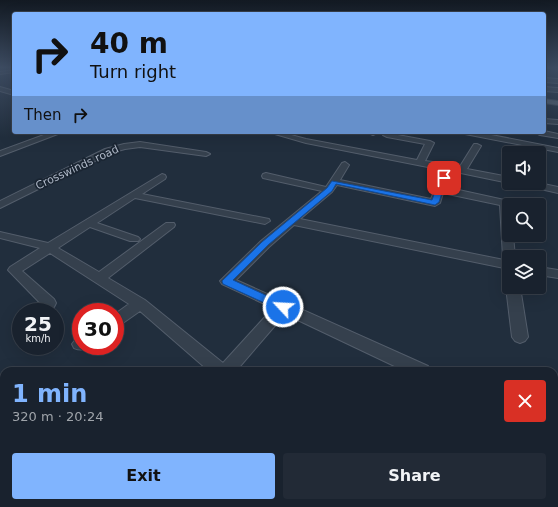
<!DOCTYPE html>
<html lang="en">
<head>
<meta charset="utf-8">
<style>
	body { margin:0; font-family:"DejaVu Sans",sans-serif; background:#222a36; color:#f1f3f6; height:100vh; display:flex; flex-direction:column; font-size:15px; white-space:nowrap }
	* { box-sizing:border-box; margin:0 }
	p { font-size:13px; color:#9fa4aa }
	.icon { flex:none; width:22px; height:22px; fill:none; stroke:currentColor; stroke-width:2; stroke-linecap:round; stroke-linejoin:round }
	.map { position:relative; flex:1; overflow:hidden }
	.drawer { position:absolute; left:0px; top:367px; width:558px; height:140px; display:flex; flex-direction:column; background:#19222e; border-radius:12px 12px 0 0; box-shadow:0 4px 16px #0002,0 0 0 1px #373f4a }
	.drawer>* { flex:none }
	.guide { position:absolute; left:12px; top:12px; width:534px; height:122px; border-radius:4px; box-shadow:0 4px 16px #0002,0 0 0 1px #373f4a; background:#80b4fe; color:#111; overflow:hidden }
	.tools { position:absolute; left:502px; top:146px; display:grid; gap:8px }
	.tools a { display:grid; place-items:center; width:44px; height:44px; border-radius:4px; background:#19222e; box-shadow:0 4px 16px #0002,0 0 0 1px #373f4a; font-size:20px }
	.speed { position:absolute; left:12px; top:303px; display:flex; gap:8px; font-size:20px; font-weight:700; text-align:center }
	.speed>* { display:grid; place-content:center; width:52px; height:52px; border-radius:50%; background:#19222e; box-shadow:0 4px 16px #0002,0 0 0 1px #373f4a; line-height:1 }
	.speed small { font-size:10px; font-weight:400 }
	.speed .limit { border:6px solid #d22; background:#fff; color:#111 }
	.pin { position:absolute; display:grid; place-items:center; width:34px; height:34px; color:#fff; margin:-17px; border-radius:8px; box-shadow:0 2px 6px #0006 }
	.me { position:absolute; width:44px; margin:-22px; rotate:295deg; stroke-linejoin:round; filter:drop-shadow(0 0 3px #0008) }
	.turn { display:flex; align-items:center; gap:14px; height:84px; padding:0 12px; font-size:18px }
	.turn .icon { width:52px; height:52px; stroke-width:2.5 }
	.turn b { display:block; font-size:28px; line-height:34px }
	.then { display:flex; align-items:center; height:38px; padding:0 12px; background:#0003; gap:8px; font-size:15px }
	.round { display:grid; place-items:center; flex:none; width:42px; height:42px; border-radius:4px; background:#222a36 }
	.head { display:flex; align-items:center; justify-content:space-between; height:68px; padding:0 12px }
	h1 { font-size:24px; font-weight:700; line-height:30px; color:#80b4fe }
	.primary-button { display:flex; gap:8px; margin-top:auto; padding:8px 12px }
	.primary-button a { flex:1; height:46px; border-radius:4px; background:#80b4fe; color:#111; font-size:16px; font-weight:700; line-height:46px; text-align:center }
	.primary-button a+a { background:#222a36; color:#f1f3f6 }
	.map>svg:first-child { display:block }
</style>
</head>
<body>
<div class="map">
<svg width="558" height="507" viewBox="0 0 558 507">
	<rect width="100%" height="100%" fill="#212e3d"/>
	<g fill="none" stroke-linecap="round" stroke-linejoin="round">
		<defs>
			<path id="minor" d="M549 67H558V69L549 68Z
				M14 70V72L0 74V72Z
				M544 78 558 79V83L544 82Z
				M0 87 14 91V95L0 91Z
				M544 87 558 88V92L544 91Z
				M544 119 558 120V124L544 123Z
				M544 131 558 134V138L540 135 536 133Z
				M52 132H63L0 156V151Z
				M268 132H280L306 139 417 160 425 144 387 137 383 135 387 133 430 141 434 143 425 161 448 164 459 168 474 144H477L481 146 467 169 509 177V183L451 171 445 187 509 201 510 205 509 235H513L515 257H509V261L505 260 503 257 500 205 443 193 440 203 435 206 337 185 332 192 300 219 509 261V269L294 225 269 247 236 280 428 366 430 371H405L285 314 236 371H209L140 311 120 325 115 327V314L129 304 50 253 22 271 54 299 56 303 54 307 49 308 44 307 8 270 10 267 40 248 0 238V232L48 243 162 174 165 175 166 177 165 179 142 194 269 219 270 221 265 224 135 198 97 223 138 237 140 239 138 241H130L90 227 58 248 99 272 166 223H174L175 225 174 227 108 278 145 300 223 363 273 308 222 284 220 281 261 241 322 191 263 178 262 176 263 174 266 173 326 187 342 163 345 162 349 165 340 180 431 199 443 170 306 143Z
				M366 132H376L377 133 373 135Z
				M461 132H476L558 148V152L465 134Z
				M140 142 206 152 210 154 206 156 140 147 125 149 111 153 0 208V201L105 149 124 144Z
				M521 183H539L558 187V193L523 185Z
				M539 267 558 270V278L539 275Z
				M508 284 509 287H520L528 337 525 341 520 343 515 341 512 337 506 287Z
				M81 337V346H87C84 351 79 350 74 348L72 344 76 339Z
				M554 422 558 424V444L554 442Z
				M368 503H393L395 507H370Z"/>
			<path id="major" d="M544 99 558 101V105L544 103Z"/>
		</defs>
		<use href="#minor" stroke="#535d6b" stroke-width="2"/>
		<use href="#major" stroke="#3e4956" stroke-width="2"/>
		<use href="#minor" fill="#35404d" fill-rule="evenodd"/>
		<use href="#major" fill="#535f6d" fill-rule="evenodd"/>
	</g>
	<linearGradient id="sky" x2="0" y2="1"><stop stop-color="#121922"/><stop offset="0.49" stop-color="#3d4c62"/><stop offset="1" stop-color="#3d4c62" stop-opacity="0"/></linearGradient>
	<rect width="558" height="138" fill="url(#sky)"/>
	<path fill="#1a73e8" stroke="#114b97" d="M444 176 447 178 439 202 435 205 336 184 332 191 268 245 233 280 287 305 289 307 287 310H280L223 284 222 281 262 242 327 188 332 181 432 200 440 178Z"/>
	<g text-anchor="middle" stroke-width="3.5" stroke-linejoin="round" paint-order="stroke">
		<g font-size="11" fill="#b1bac9" stroke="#1a2532">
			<text transform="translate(77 167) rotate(-25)" y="4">Crosswinds road</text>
		</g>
	</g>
</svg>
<div class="tools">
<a><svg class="icon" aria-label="sound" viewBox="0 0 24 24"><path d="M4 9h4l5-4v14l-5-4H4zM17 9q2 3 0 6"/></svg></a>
<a><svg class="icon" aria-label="search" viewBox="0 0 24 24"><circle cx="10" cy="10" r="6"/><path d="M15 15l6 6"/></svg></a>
<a><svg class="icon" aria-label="layers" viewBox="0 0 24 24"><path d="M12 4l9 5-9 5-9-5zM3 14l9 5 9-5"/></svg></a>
</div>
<div class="speed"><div>25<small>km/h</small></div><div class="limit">30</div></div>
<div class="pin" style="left:444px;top:178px;background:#d93025"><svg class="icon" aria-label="arrive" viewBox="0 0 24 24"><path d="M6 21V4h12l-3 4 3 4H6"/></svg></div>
<svg class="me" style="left:283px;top:307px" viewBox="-20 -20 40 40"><circle r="17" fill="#1a73e8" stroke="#fff" stroke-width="3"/><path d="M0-11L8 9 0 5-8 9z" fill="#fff"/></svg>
<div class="guide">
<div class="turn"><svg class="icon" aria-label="right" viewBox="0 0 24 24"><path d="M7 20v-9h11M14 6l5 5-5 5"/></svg><div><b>40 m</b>Turn right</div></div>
<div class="then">Then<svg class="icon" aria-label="right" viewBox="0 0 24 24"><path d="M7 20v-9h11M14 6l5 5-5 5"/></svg></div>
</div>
<section class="drawer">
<div class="head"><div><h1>1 min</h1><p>320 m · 20:24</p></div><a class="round" style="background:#d93025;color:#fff"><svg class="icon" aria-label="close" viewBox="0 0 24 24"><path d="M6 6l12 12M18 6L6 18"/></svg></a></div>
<div class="primary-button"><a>Exit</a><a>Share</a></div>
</section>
</div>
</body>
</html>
